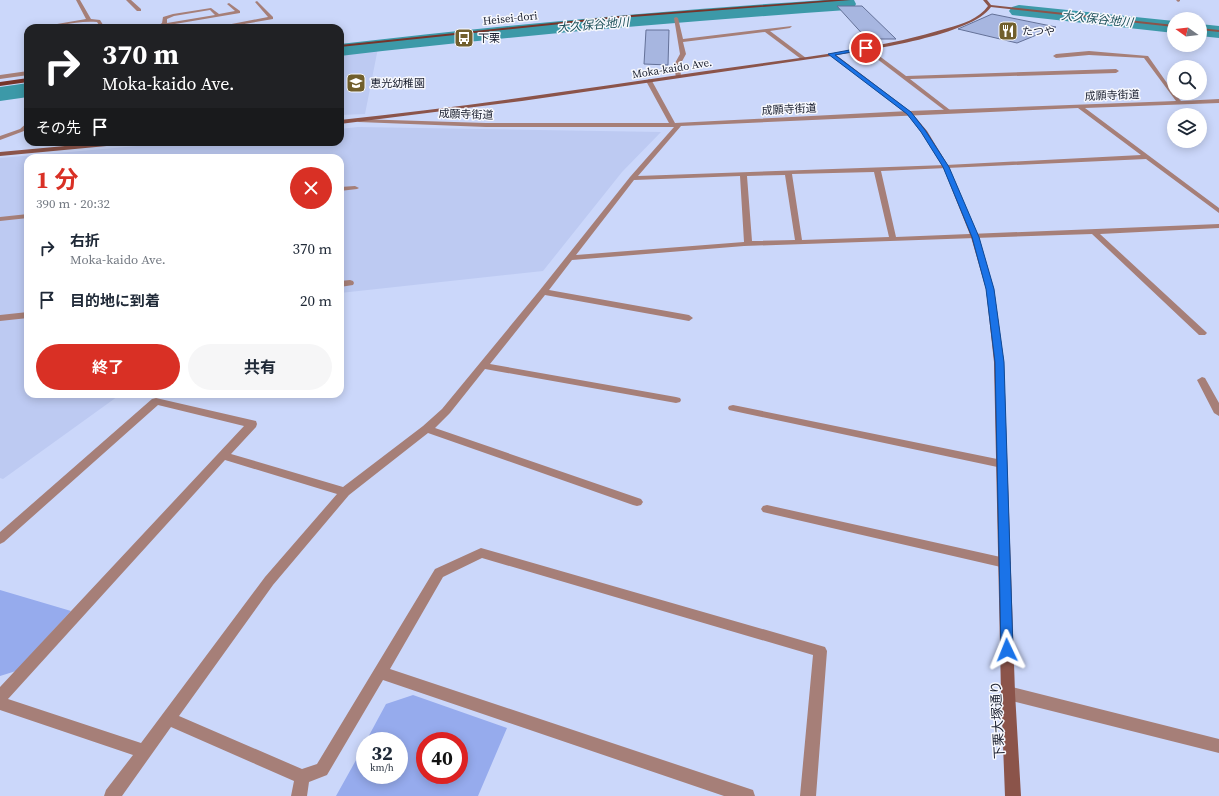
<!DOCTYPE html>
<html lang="ja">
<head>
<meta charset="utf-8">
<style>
	body { margin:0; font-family:"Source Serif 4","Noto Sans JP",serif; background:#f6f6f7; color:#1f2937; height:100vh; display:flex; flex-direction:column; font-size:15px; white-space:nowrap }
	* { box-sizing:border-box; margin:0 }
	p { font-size:13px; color:#747a83 }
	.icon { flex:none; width:22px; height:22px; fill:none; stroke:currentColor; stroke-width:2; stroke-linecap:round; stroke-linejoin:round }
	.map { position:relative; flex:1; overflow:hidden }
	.side { position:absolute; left:24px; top:154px; width:320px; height:244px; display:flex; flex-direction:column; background:#fff; border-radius:12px; box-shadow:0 2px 10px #0003 }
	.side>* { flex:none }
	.banner { position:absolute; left:24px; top:24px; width:320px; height:122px; border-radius:12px; box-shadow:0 2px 10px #0003; background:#202124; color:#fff; overflow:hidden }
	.needle { width:26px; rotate:284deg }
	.controls { position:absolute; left:1167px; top:12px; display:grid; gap:8px }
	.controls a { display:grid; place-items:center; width:40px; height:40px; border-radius:50%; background:#fff; box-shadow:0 2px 10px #0003; font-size:20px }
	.speed { position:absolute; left:356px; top:732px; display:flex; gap:8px; font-size:20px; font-weight:700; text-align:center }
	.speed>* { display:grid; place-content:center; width:52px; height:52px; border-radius:50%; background:#fff; box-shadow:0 2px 10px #0003; line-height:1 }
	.speed small { font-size:10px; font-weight:400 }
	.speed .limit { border:6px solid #d22; background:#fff; color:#111 }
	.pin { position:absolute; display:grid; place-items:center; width:34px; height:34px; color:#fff; margin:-17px; border:2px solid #fff; border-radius:50%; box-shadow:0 1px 4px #0007 }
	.me { position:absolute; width:44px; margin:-22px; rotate:358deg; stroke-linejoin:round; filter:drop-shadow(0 0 3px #0008) }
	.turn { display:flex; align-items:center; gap:14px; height:84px; padding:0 12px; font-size:18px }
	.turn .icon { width:52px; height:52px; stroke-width:2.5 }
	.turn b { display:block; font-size:28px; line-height:34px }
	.then { display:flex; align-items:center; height:38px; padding:0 12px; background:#0003; gap:8px; font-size:15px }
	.round { display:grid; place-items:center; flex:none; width:42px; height:42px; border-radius:21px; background:#f6f6f7 }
	.head { display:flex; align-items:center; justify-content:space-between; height:68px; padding:0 12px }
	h1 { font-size:24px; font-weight:700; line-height:30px; color:#d93025 }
	.action { display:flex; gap:8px; margin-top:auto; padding:8px 12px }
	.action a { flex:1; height:46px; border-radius:24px; background:#d93025; color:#fff; font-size:16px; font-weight:700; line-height:46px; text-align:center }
	.action a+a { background:#f6f6f7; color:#1f2937 }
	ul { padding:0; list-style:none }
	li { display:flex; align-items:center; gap:12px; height:52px; padding:0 12px }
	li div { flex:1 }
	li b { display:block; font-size:15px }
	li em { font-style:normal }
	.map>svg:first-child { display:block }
</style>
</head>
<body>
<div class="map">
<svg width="1219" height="796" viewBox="0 0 1219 796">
	<rect width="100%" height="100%" fill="#cbd7fa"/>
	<path fill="#bdcaf2" d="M378 48 365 114 340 115V53Z
		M358 127 661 132 622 172 543 271 340 293V158H28V394H121L3 479 0 478V158L183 142H340V129Z"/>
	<path fill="#96abed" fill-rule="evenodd" d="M0 590 71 611 16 671 0 676Z
		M413 695 507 728 478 796H336L365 744V775H399V741H366L386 704ZM425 741H459V775H425Z"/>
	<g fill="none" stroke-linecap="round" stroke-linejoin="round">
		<path fill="#3c99a8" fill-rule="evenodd" d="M824 0H854L856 4 854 8 847 10C678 22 509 36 340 56V44C501 25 662 11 824 0Z
			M1019 5 1174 21V33L1012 15 1009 11 1012 7Z
			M1200 24 1219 26V38L1200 36Z
			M28 83V97L0 101V87Z"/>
	</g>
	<path fill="#a7b6e0" stroke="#647198" d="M837 6H862L896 39H867Z
		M992 14 1056 27 1017 43 958 29Z
		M646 30H669L668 65 644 64Z"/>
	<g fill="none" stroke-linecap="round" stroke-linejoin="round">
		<path fill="#a67f78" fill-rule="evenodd" d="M866 46 906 76 1116 69 1119 71 1116 73 910 79 950 110V112L948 113 864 49V47Z
			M355 186 359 188 357 189 340 191V187Z
			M28 214V218L0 221V217Z
			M350 280 353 281 354 283 353 285 340 287V281Z
			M28 312V318L0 321V315Z"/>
		<path fill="#a67f78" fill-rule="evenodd" d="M76 0H80L91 19 100 20 105 28H101L97 22C76 20 55 28 34 28L86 19Z
			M126 0H131L141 9V11H137Z
			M1176 0H1180V1L1178 2Z
			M257 1 273 17V19L221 28H211L268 17 255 2Z
			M229 3 240 11V13L163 26 161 28 156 27 162 23 163 17 173 14 211 8 219 14 235 11 227 4ZM210 10 215 15 167 23V19L174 16Z
			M676 17 678 18 683 39 792 26 790 28 770 31 806 58 801 59 765 32 683 42 686 54 680 65 681 77 676 78 674 65 680 54 674 18Z
			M1089 51 1148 56 1174 93 1181 101 1219 99V103L1085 108 1219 208V213L1146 159 881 171 896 237 1219 224V228L1100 234 1205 331 1207 333 1205 335H1199L1092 234 744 246 572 260 549 290 689 315 693 318 689 321 545 295 490 364 676 397 680 398 681 400 680 402 676 403 485 369 450 413 435 428 641 499 643 502 641 505 637 506 633 505 428 433 349 495 273 585 179 716 302 769 317 764 435 569 481 548 825 647 827 651 816 796H800L813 655 482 558 443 577 390 669 753 790 755 796H724L383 680 327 775 309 782 307 796H291L294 781 171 727 122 796H104L106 790 133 755 0 710V687L244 426 158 405 4 542 0 544V532L152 399 156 398 256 421 257 424 256 427 231 454 343 487 423 426 442 409 540 290 630 177 674 127H486L359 122 357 121V119L486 123H669L646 81 649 79 652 81 675 123 909 111 1176 101 1144 58 1089 55 1056 58 1053 56 1056 54ZM1078 108 1141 155 946 165 638 176 681 126ZM874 172 889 237 802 240 792 174ZM785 175 795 240 752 241 747 176ZM740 176 744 242 576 255 634 180ZM225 460 337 494 265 577 141 743 8 699Z
			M28 71V75L0 79V75Z
			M28 122V127L24 131 0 140V136L20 129Z
			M1202 377 1205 378 1219 403V416L1214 413 1197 380Z
			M733 405 1002 460 1006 461 1007 464 1006 467 1002 468 729 410 728 408 729 406Z
			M767 505 1005 558 1009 559 1011 563 1009 567 1005 568 767 513 763 512 761 509 763 506Z
			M1008 686 1219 739V753L1008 700 1003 698 1001 693 1003 688Z"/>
		<path fill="#8b544a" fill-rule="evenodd" d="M983 0H987L991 5 1174 25V27L991 7C972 35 870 50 836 55L911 112 927 131 949 167 979 237 994 289 1004 362 1015 693 1021 796H1005L1001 693 994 362 986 289 971 237 943 167 921 132 907 114 831 56 522 101 340 124V120C463 107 584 89 706 71 787 59 869 52 948 28 962 24 979 19 988 6Z
			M1200 28 1219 30V32L1200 30Z
			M108 142H131L128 144 0 156V152Z"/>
		<path fill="#76342a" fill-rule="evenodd" d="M831 0H851L619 18 340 47V45L619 16Z
			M28 78V82L0 86V82Z"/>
	</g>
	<path fill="#1a73e8" stroke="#114b97" d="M866 47 868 49 835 55 911 112 925 130 949 167 979 237 994 289 1004 362 1013 650 1012 654 1007 656 1003 654 1001 650 995 362 986 289 972 237 943 167 921 132 907 114 828 54Z"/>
	<defs>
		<symbol id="restaurant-square" viewBox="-11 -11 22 22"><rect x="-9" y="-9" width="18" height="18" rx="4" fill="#715f2d" stroke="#f7f8fd"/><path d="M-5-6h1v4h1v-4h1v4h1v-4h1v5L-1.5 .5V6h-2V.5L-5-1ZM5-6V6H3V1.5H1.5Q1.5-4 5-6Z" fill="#fff"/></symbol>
		<symbol id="bus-square" viewBox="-11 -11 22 22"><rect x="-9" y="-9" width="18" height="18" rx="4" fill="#715f2d" stroke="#f7f8fd"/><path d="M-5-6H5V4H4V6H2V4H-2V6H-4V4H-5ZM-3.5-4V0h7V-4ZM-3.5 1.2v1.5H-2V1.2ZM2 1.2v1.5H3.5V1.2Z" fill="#fff"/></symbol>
		<symbol id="school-square" viewBox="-11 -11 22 22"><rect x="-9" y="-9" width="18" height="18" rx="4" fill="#715f2d" stroke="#f7f8fd"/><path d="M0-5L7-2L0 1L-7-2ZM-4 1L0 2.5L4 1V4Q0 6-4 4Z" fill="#fff"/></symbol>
	</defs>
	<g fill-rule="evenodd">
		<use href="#restaurant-square" x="997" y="20" width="22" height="22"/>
		<use href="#bus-square" x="453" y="27" width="22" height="22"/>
		<use href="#school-square" x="345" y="72" width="22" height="22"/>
	</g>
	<g text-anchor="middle" stroke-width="3" stroke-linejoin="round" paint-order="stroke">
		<g font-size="11" fill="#1a1f2f" stroke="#f7f8fd">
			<text transform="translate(510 18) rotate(-6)" y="4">Heisei-dori</text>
			<text transform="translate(672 68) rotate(-9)" y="4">Moka-kaido Ave.</text>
			<text transform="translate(1112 95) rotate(-2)" y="4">成願寺街道</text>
			<text transform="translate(789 109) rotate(-3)" y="4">成願寺街道</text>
			<text transform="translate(466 114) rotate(2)" y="4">成願寺街道</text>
		</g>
		<g font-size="11" fill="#1a1f2f" stroke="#f7f8fd" text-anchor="start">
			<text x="1022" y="35">たつや</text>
			<text x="478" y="42">下栗</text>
			<text x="370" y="87">恵光幼稚園</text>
		</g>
		<g font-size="12" font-style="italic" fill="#1c5059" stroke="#f7f8fd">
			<text transform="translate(1097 19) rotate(6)" y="4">大久保谷地川</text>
			<text transform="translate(593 25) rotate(-5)" y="4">大久保谷地川</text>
		</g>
		<g font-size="13" fill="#1a1f2f" stroke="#f7f8fd">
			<text transform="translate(997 720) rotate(-93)" y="5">下栗大塚通り</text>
		</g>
	</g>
</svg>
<div class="controls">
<a><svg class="needle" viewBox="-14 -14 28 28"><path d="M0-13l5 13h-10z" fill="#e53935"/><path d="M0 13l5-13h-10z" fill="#747a83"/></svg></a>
<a><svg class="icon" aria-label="search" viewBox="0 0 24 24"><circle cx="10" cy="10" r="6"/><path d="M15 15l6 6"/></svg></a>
<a><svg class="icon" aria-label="layers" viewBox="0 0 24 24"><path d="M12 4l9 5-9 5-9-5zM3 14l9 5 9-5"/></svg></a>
</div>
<div class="speed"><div>32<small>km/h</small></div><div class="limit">40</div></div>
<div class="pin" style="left:866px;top:48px;background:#d93025"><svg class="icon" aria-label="arrive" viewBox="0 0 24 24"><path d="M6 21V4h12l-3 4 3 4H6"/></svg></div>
<svg class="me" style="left:1007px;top:650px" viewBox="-20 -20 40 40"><path d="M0-17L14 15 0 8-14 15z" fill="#1a73e8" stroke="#fff" stroke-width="4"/></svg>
<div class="banner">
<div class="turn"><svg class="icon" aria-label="right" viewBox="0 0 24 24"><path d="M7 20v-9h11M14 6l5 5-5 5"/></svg><div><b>370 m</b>Moka-kaido Ave.</div></div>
<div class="then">その先<svg class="icon" aria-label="arrive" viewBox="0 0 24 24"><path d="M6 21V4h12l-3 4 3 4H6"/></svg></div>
</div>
<section class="side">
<div class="head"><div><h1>1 分</h1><p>390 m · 20:32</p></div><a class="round" style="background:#d93025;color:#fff"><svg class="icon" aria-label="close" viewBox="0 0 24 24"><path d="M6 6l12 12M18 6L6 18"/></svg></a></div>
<ul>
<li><svg class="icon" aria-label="right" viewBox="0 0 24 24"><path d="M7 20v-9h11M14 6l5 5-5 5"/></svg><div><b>右折</b><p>Moka-kaido Ave.</p></div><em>370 m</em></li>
<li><svg class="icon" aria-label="arrive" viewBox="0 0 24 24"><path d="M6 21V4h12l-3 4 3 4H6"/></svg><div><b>目的地に到着</b></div><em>20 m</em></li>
</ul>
<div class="action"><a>終了</a><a>共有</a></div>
</section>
</div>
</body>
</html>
